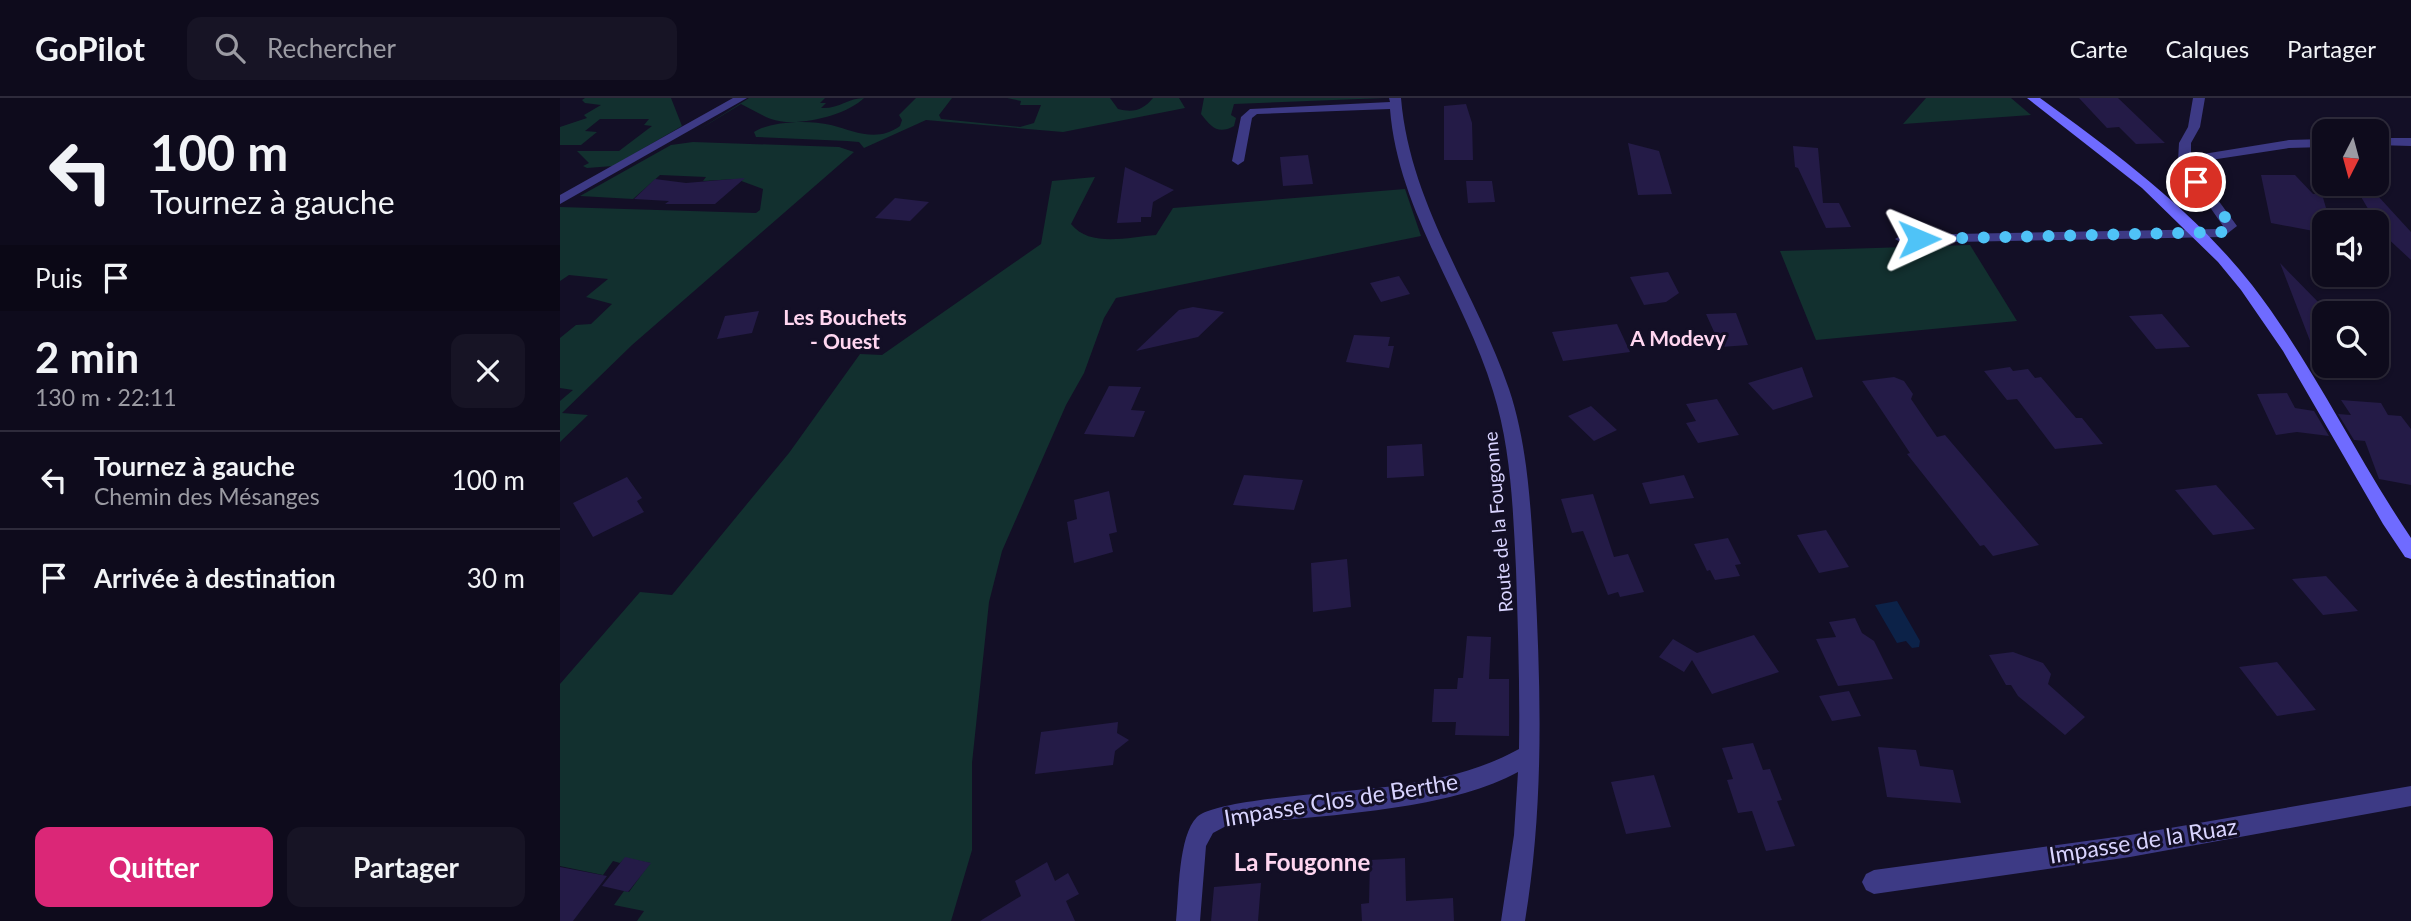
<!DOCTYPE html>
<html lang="fr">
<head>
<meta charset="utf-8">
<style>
	body { margin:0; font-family:Lato,sans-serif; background:#171425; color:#f1f3f6; height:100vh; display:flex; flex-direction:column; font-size:26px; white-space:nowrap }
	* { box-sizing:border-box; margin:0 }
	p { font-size:23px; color:#9b9ba3 }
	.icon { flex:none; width:38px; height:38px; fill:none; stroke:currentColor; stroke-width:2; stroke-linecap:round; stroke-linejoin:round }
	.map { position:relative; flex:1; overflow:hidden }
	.details { display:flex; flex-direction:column; background:#0e0b1c; width:560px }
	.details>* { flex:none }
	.hud { background:#0e0b1c; color:#f1f3f6; overflow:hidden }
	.needle { width:46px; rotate:186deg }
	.tools { position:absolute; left:1752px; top:21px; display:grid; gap:14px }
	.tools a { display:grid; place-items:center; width:77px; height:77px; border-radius:14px; background:#0e0b1c; box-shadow:0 2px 5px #0004,0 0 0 2px #2e2b3b; font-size:35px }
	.pin { position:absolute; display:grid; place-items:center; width:60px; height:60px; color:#fff; margin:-30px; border:4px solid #fff; border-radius:50%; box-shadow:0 2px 7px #0007 }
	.me { position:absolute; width:77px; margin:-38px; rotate:89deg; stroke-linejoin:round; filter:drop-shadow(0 0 5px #0008) }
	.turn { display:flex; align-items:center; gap:24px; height:147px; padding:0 35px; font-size:32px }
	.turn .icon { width:91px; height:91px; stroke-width:2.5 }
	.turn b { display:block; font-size:49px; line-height:60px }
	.then { display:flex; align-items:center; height:66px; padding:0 35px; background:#0003; gap:14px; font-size:26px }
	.round { display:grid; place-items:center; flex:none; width:74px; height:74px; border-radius:14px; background:#171425 }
	.head { display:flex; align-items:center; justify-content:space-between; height:119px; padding:0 35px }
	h1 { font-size:42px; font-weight:700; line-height:52px }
	.button { display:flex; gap:14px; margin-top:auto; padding:14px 35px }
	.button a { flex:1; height:80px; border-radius:14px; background:#db2777; color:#fff; font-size:28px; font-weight:700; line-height:80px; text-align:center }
	.button a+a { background:#171425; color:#f1f3f6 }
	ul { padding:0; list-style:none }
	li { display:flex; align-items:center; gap:21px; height:98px; padding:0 35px; border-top:2px solid #2e2b3b }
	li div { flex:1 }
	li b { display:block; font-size:26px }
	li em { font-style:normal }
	header { display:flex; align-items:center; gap:42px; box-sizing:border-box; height:98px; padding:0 35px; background:#0e0b1c; border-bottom:2px solid #2e2b3b }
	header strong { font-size:33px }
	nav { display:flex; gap:38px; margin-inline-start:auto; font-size:24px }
	.search { width:490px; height:63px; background:#171425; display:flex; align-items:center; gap:18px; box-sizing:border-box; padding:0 24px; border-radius:14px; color:#9b9ba3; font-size:26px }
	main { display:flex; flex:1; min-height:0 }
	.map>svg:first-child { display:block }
</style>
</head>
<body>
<header>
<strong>GoPilot</strong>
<div class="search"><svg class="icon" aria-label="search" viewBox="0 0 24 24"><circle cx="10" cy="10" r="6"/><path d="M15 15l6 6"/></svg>Rechercher</div>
<nav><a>Carte</a><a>Calques</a><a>Partager</a></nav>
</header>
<main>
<section class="details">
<div class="hud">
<div class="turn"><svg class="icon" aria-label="left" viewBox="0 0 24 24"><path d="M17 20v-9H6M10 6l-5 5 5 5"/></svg><div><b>100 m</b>Tournez à gauche</div></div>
<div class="then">Puis<svg class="icon" aria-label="arrive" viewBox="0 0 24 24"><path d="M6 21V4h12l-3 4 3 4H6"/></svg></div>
</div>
<div class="head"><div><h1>2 min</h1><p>130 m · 22:11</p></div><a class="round"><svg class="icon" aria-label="close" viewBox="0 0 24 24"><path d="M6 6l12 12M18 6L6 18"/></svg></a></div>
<ul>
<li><svg class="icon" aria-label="left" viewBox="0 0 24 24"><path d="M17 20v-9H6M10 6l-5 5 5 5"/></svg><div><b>Tournez à gauche</b><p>Chemin des Mésanges</p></div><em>100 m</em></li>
<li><svg class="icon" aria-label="arrive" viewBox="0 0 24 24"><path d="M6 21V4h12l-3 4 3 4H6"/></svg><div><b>Arrivée à destination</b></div><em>30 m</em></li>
</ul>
<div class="button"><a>Quitter</a><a>Partager</a></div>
</section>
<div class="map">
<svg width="1851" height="823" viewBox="0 0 1851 823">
	<rect width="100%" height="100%" fill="#130f26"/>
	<path fill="#12302f" d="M25 0H111L122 28 53 68 27 70 23 68 29 65 17 53H59L92 28 84 27 89 21H40L25 33 37 34 21 47H0V29L27 20 24 17 41 7 25 5 22 2Z
		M189 0H265L260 5H266L261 10C279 11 288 0 304 0 286 18 235 30 211 21 201 17 191 11 181 6L137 33Z
		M356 0H392L379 17 381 21 460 29 474 25 481 7H460L461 3 447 0H550L558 11C574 15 583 12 593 0H619L625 10 503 34 366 22 304 50 299 44 287 43 196 39 194 34C209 24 245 21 271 27 294 33 317 45 340 28L342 22 339 17Z
		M644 0H825L674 6 671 17 676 20 674 28C658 37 651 29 641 16Z
		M1366 0H1451L1471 17 1343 26Z
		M133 44 279 49 294 54 72 247 2 315 28 317 0 344V303L13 292 0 290V240L16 227 31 226 52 206 26 199 48 181 9 177 0 183V109L196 115 200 112 203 91 176 81 143 83 146 79 100 77 73 101 20 98 111 47Z
		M535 79 511 126C530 150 569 139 596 137L613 110 845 91 861 138 556 200 544 220 524 275 506 307 442 453 429 504 412 665V752L391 823H77L84 813 54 807 64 793 69 794 90 765 65 760 60 765 53 763 43 777 0 768V586L80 494 112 497 229 355 300 256 322 257 481 146 492 83Z
		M1410 147 1457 223 1256 242 1220 153Z"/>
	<path fill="#0c2248" d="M1337 503 1360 543 1359 549 1352 550 1346 543 1337 545 1315 507Z"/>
	<path fill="#241b47" d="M1519 0H1558L1605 45 1576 46 1559 29 1547 30Z
		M906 6 912 25 913 62H884V8Z
		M1068 45 1099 53 1112 96 1078 97Z
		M1233 48 1258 50 1263 105H1279L1291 129 1266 130 1238 70 1235 69Z
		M748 57 753 86 723 88 720 59Z
		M565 69 614 92 593 104 591 119H581V124L557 125Z
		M1701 77H1735L1753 96H1762L1770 124H1764V135L1711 125Z
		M185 80 155 106H105L109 103 74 101 95 81 126 85Z
		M906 83H932L935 104 908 105Z
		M1807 86 1851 134V162L1823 136 1794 87Z
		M335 100 369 104 350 123 315 120Z
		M1720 165 1764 210V273L1762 274Z
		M1108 174 1119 195 1106 204 1084 207 1070 179Z
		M839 178 850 196 821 204 810 185Z
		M633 209 664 214 638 239 576 253 619 212Z
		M199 213 192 235 157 241 165 218Z
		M1176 215 1188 247 1161 249 1146 216Z
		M1602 216 1630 249 1596 251 1569 218Z
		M1057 226 1070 254 1003 263 992 234Z
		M794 237 830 239 828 248H834L829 270 786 264Z
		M1242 269 1253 299 1213 312 1188 285Z
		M1450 269 1453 273 1468 271 1475 280 1481 279 1516 320H1522L1543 346 1495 351 1457 301 1447 302 1424 273Z
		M1334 279 1344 283 1353 296 1351 301 1377 339 1385 337 1479 447 1433 458 1424 447 1420 448 1347 356 1350 355 1302 283Z
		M549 288 581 289 571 312 585 313 574 339 524 336Z
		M1727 295 1735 310 1754 313 1769 338 1737 334 1716 337 1697 296Z
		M1157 301 1179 337 1138 345 1126 325 1136 323 1126 306Z
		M1781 302 1821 305 1828 317 1841 318 1851 331V387L1819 381 1805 343 1794 342 1778 316 1791 317Z
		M1031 308 1057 332 1034 343 1008 318Z
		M862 346 864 378 827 380V348Z
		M684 377 743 382 734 412 673 407Z
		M1124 377 1134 400 1090 406 1082 385Z
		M67 379 82 400 77 403 84 414 33 439 13 405Z
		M1656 387 1695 431 1653 437 1615 392Z
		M549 393 557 434 549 436 553 454 514 465 507 424 517 421 514 402Z
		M1033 396 1054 459 1068 456 1084 494 1060 499 1058 494 1048 497 1023 433 1012 435 1001 401Z
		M1266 432 1289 469 1259 475 1237 437Z
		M1168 440 1181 466 1175 467 1180 478 1155 482 1150 472 1147 473 1134 446Z
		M787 461 791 509 753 514 751 465Z
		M1766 478 1798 513 1763 517 1732 481Z
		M1295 520 1302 535 1314 543 1333 581 1278 588 1256 541 1276 539 1269 524Z
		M1194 537 1219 574 1152 596 1132 562 1124 574 1099 559 1113 541 1137 555Z
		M907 538 931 539 929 581H949V638L895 637 896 624H872L874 591H897L898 580H903Z
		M1453 554 1483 565 1491 576 1488 586 1525 619 1505 637 1458 598 1451 587H1446L1429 557Z
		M1717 564 1756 612 1717 618 1679 569Z
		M1289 593 1301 618 1272 623 1259 598Z
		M558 624 557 635 569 642 555 653 553 667 475 676 481 634Z
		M1193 645 1203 672 1210 671 1222 702 1217 703 1235 748 1206 753 1192 713 1178 715 1167 682 1173 681 1162 650Z
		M1318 649 1356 652 1360 668 1393 672 1401 705 1327 699Z
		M1094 677 1111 729 1066 736 1051 684Z
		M65 759 91 765 68 794 42 788Z
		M845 760 846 803 893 800 894 823H802L801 806 809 805 810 762Z
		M487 764 495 783 508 775 519 796 506 803 515 823H420L461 798 455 783Z
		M0 769 47 778 13 823H0Z
		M701 785 698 823H651L654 789Z"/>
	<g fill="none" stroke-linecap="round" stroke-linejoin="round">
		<path fill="#3d3a85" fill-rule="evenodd" d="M173 0H187L0 106V97Z
			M829 0H841C850 107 915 192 949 291 969 351 971 417 975 480 981 595 984 708 965 823H941L954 737 958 674C886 714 752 718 668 727L653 735 646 748 640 823H616C619 797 618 738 637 719 657 700 796 694 832 688 879 681 917 674 959 651 960 591 958 531 956 471 953 411 951 350 933 293 904 197 838 113 830 11L697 16 692 20 684 63 678 67 672 63 681 19 690 11 830 4Z
			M1633 0H1645L1640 29 1631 45V58L1729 42 1764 41V49L1729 50 1631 65 1677 128 1663 139 1342 145 1335 141 1342 137 1659 131 1663 128 1618 63 1619 45 1628 29Z
			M1816 40H1851V48L1816 47Z
			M1851 688V708L1570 759 1314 796 1306 792 1302 784 1306 776 1314 772 1570 737Z"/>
		<path fill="#6f6bff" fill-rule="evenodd" d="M1467 0H1480C1556 55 1633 112 1692 187 1753 266 1795 357 1851 440V461L1845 459 1823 426 1723 253 1681 192 1658 164 1582 90Z"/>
	</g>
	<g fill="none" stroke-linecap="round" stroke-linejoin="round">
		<path stroke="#4fc3f7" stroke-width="12" stroke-dasharray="0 21.6" d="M1359 141 1666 134 1669 124 1636 84"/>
	</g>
	<g text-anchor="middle" stroke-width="6" stroke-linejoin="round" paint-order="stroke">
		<g font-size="19" fill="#d9d4ff" stroke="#130f26">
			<text transform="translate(938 424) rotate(-95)" y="7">Route de la Fougonne</text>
		</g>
		<g font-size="21" font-weight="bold" fill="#ffd6f0" stroke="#130f26">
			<text x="285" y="227">Les Bouchets<tspan x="285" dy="24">- Ouest</tspan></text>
			<text x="1118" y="248">A Modevy</text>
		</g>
		<g font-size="23" fill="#d9d4ff" stroke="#130f26">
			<text transform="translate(781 702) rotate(-9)" y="8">Impasse Clos de Berthe</text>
			<text transform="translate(1583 743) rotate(-9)" y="8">Impasse de la Ruaz</text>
		</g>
		<g font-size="24" font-weight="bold" fill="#ffd6f0" stroke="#130f26">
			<text x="742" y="773">La Fougonne</text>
		</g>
	</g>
</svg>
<div class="tools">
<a><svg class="needle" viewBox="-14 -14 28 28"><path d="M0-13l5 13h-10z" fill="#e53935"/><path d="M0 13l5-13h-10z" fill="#9b9ba3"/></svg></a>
<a><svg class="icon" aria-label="sound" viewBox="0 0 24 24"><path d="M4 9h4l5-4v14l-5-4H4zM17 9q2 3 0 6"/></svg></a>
<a><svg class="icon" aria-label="search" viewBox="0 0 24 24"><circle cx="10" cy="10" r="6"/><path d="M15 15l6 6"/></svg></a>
</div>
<div class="pin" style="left:1636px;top:84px;background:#d93025"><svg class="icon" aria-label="arrive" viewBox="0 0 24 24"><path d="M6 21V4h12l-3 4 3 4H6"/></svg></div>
<svg class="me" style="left:1359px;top:141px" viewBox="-20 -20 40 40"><path d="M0-17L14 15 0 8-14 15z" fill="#4fc3f7" stroke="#fff" stroke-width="4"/></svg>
</div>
</main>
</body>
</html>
